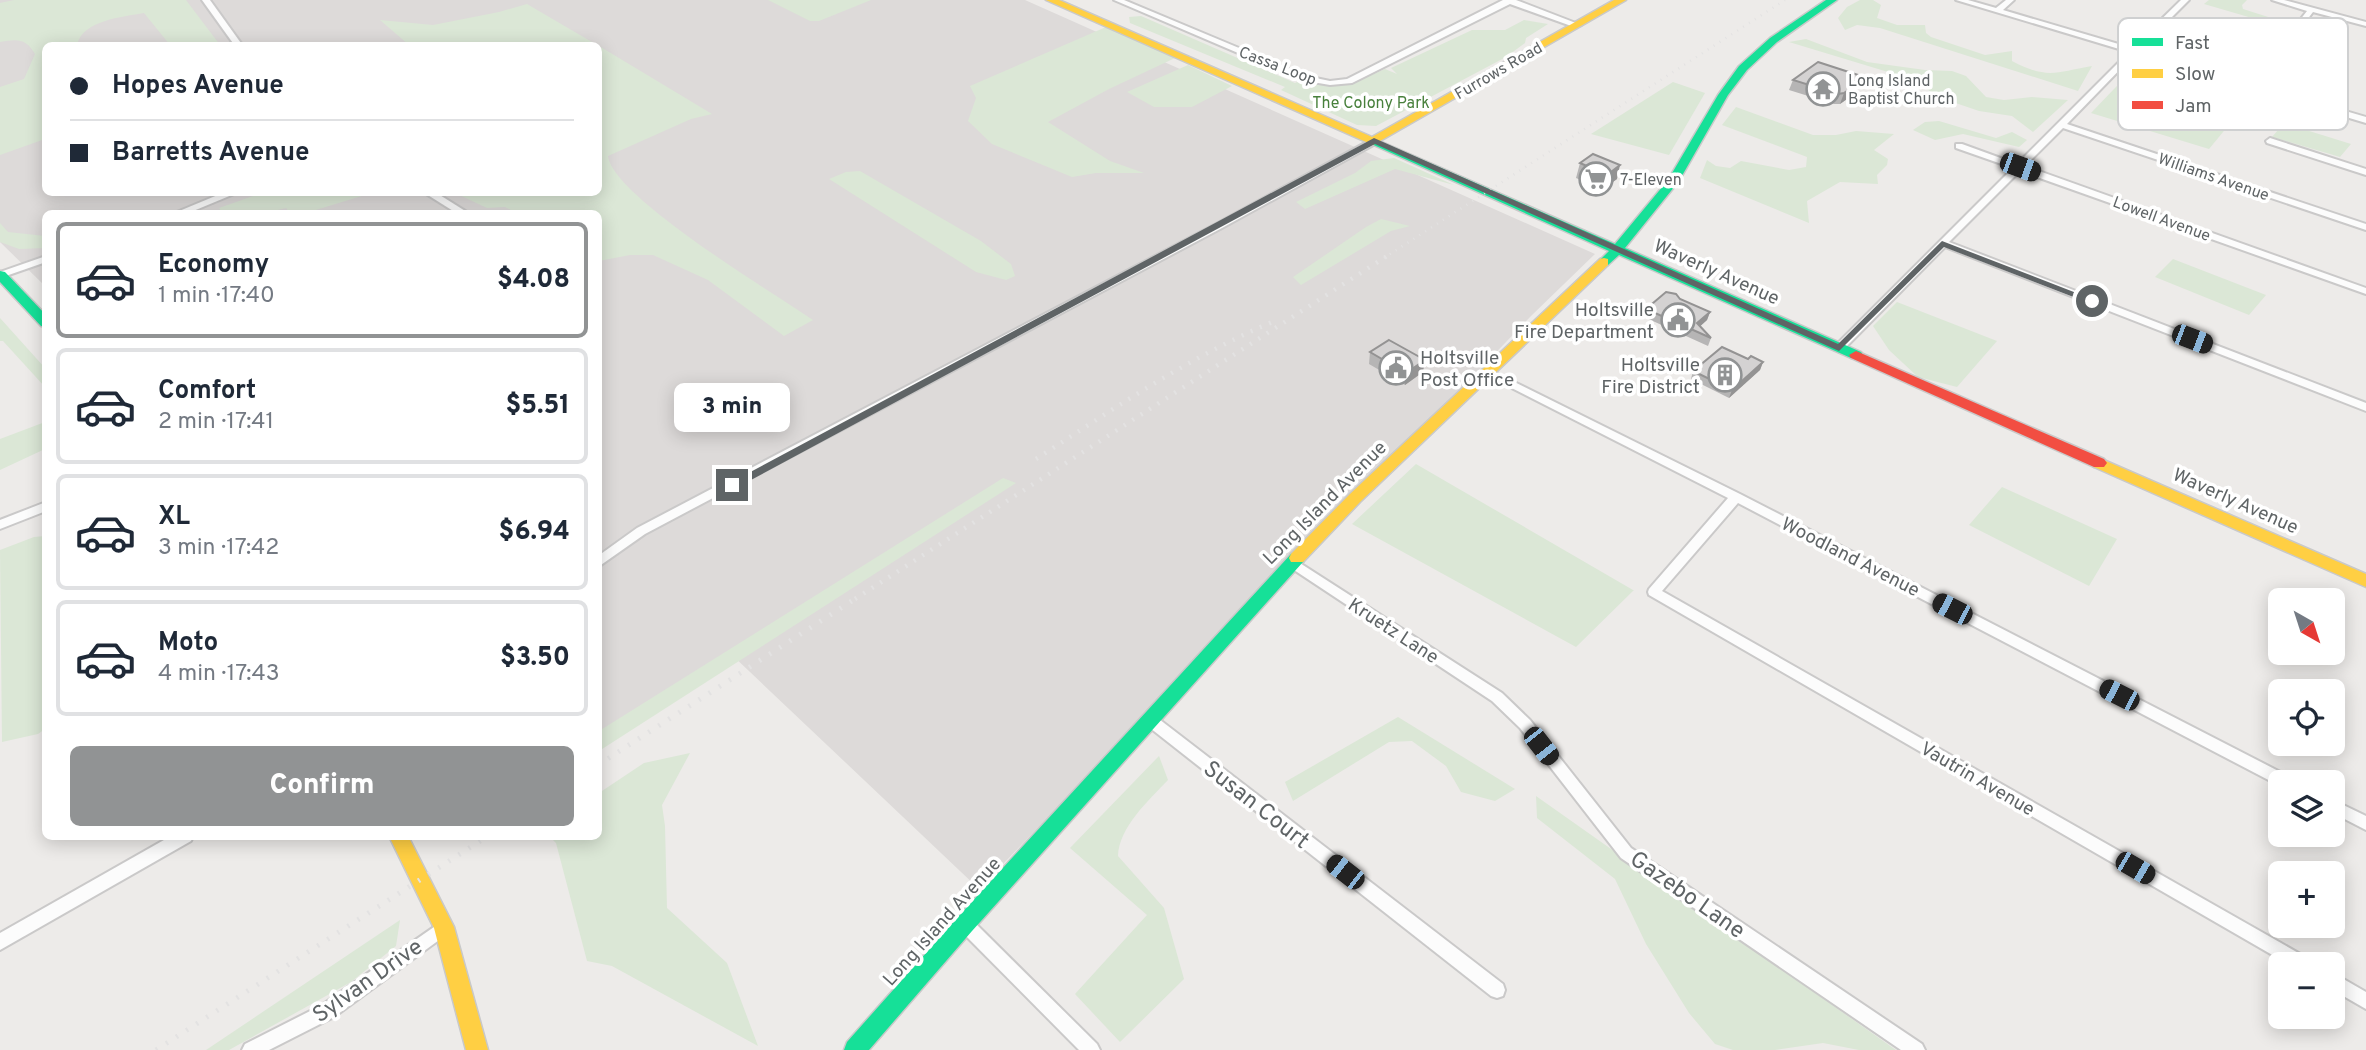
<!DOCTYPE html>
<meta charset="utf-8">
<style>
body{margin:0;font-family:Overpass,sans-serif;background:#f2f2f3;color:#1f2937;height:100vh;display:flex;flex-direction:column;font-size:26px;white-space:nowrap}
*{box-sizing:border-box;margin:0}
p{font-size:23px;color:#747a83}
.icon{flex:none;width:38px;height:38px;fill:none;stroke:currentColor;stroke-width:2;stroke-linecap:round;stroke-linejoin:round}
.map{position:relative;flex:1;overflow:hidden}
.drawer{position:absolute;left:42px;top:210px;width:560px;height:630px;display:flex;flex-direction:column;background:#fff;border-radius:10px;box-shadow:0 4px 18px #0003}
.drawer>*{flex:none}
.banner{position:absolute;left:42px;top:42px;width:560px;height:154px;border-radius:10px;box-shadow:0 4px 18px #0003;display:grid;align-content:center;height:154px;padding:0 28px;background:#fff}
.needle{width:46px;rotate:141deg}
.buttons{position:absolute;left:2268px;top:588px;display:grid;gap:14px}
.buttons a{display:grid;place-items:center;width:77px;height:77px;border-radius:10px;background:#fff;box-shadow:0 4px 18px #0003;font-size:35px}
.end{position:absolute;width:32px;height:32px;margin:-16px;border:9px solid #5f6466;background:#fff;box-shadow:0 0 0 4px #fff}
.from{border-radius:50%}
.bubble{position:absolute;height:49px;border-radius:10px;background:#fff;box-shadow:0 4px 18px #0003;font-size:23px;font-weight:800;line-height:49px;text-align:center}
.car{position:absolute;width:21px;height:42px;margin:-21px -10px;border-radius:9px;box-shadow:0 0 5px 2px #0007;background:linear-gradient(#222 24%,#8ab4d8 0 40%,#222 0 76%,#8ab4d8 0 86%,#222 0)}
.banner b{display:flex;align-items:center;gap:24px;height:66px;font-size:26px}
.banner b+b{border-top:2px solid #e0e1e3}
.banner i{width:18px;height:18px;background:#1f2937}
ul{padding:12px 0 0;list-style:none}
li{display:flex;align-items:center;gap:21px;height:116px;margin:0 14px 10px;padding:0 14px;border:4px solid #e0e1e3;border-radius:10px}
li div{flex:1}
li b{display:block;font-size:26px}
li em{font-style:normal;font-weight:800}
li.selected{border-color:#919394}
li>.icon{width:63px;height:63px;stroke-width:1.5}
.button{display:flex;gap:14px;margin-top:auto;padding:14px 28px}
.button a{flex:1;height:80px;border-radius:10px;background:#919394;color:#fff;font-size:28px;font-weight:800;line-height:80px;text-align:center}
.map>svg:first-child{display:block}
</style>
<div class="map">
<svg width="2366" height="1050" viewBox="0 0 2366 1050">
<rect width="100%" height="100%" fill="#edebe9"/>
<path fill="#dddad9" fill-rule="evenodd" d="M0 0H1025L1595 254 1532 315 979 889 731 654 599 738 598 214H46L45 286 0 242ZM46 46H598V192H46Z"/>
<g fill="#dbe7d6">
<path d="M14 0H186L220 45H170L144 13C122 17 83 20 77 45L46 46 45 139 0 155V87L24 79 35 54C26 38 17 39 0 42V3Z"/>
<path d="M768 0H871L819 21H810Z"/>
<path d="M1860 0H1873L1881 5 1877 18 1897 25H1925L1926 33 1931 37 1985 55 2012 51V61C2048 80 2056 72 2092 66L2078 91 1880 28 1857 25 1845 30 1838 18 1847 7Z"/>
<path d="M2209 0H2247L2242 5 2243 9 2284 22 2276 25 2204 4Z"/>
<path d="M527 4 597 45H409L380 20 433 25 499 12Z"/>
<path d="M1141 16 1295 83 1299 81C1334 88 1353 84 1385 69L1397 74 1391 68 1472 30H1505L1524 20 1548 24 1526 38 1525 43 1506 57 1376 126 1357 125 1281 90 1285 87 1130 23 1129 17Z"/>
<path d="M1106 27 1175 58 1109 89 1048 122 1110 161 1144 173H1096L1072 177 992 144 968 121 976 98 970 86Z"/>
<path d="M1806 39 1867 62 1925 70 1952 71 1966 76 1986 97 2004 100 2032 97 2068 100 2033 132 2012 116 1979 111 1938 97 1927 89 1888 72 1789 42Z"/>
<path d="M599 46 712 114 691 119 608 156C612 196 775 294 813 320L784 336 708 280 653 255H630L599 261 598 214 517 213 505 207 487 208 455 193 598 192Z"/>
<path d="M2139 63 2158 64 2256 92 2209 149 2091 113Z"/>
<path d="M1188 65 1232 86 1192 107H1154L1127 92Z"/>
<path d="M1673 82 1705 93 1669 155 1591 134Z"/>
<path d="M1736 107 1813 135H1836L1856 131 1894 134 1874 150 1888 159 1887 165 1877 175 1878 184 1840 182 1807 201 1809 223 1700 178 1707 160 1716 166 1730 168 1741 161 1789 170 1806 167 1807 157 1722 125Z"/>
<path d="M1939 121 1996 138 2012 132 2027 140 2019 147 1963 134 1935 140 1913 130 1925 122Z"/>
<path d="M2284 123 2351 144 2340 157 2272 137Z"/>
<path d="M1394 158 1454 185 1395 169 1305 209 1296 202 1355 173 1371 161Z"/>
<path d="M860 171 981 241 1011 264 1015 276 1006 280 976 272 829 179 846 172Z"/>
<path d="M362 193 365 195 306 213H290L286 208 265 213H222L219 208 262 193Z"/>
<path d="M1381 219 1410 226 1391 231 1301 285 1293 277 1366 227Z"/>
<path d="M0 223 8 232 45 236V248L19 249 0 242Z"/>
<path d="M2173 259 2266 295 2249 315 2155 277Z"/>
<path d="M1897 302 1997 341 1957 387 1918 377 1889 350 1873 326Z"/>
<path d="M0 318 45 368V387L3 341H0Z"/>
<path d="M45 422V449L0 470V439Z"/>
<path d="M1416 464 1633 590H1634L1576 647 1352 524Z"/>
<path d="M1003 478 1016 483 599 751V731Z"/>
<path d="M2002 487 2117 539 2089 586 1969 525Z"/>
<path d="M45 536V729L38 734 2 742 0 550 34 537Z"/>
<path d="M1398 717 1515 789 1495 801 1461 792 1446 766 1412 741 1389 742 1293 801 1285 782Z"/>
<path d="M690 753 662 805 665 826 667 908 727 963 758 1046 612 966 587 961 556 843 550 837 598 836 599 793 644 763Z"/>
<path d="M1159 756 1168 780C1149 800 1119 827 1118 856L1164 908 1184 979 1120 1042 1075 994 1147 915 1070 848Z"/>
<path d="M1536 796 1896 1050H1859L1823 1043 1775 1050H1733L1715 1044 1689 1013 1646 944 1615 879 1537 818Z"/>
<path d="M400 920 396 946 351 982 229 1050H206Z"/>
</g>
<g fill="none" stroke-linecap="round" stroke-linejoin="round">
<defs>
<g id="street">
<path d="M202 0H210L243 46H235Z"/>
<path d="M1114 0H1124L1306 76 1330 81 1347 79 1503 0H1516L1581 25 1574 27 1510 4 1352 83 1330 85 1301 80Z"/>
<path d="M1956 0H1968L1996 8 2006 0H2014L2003 10 2132 48 2181 0H2189L2139 50 2250 83 2307 11 2272 0H2284L2366 22V26L2313 12 2257 85 2366 117V123L2135 54 2067 124 2366 224V230L2063 128 2025 166 2366 288V294L2020 171 1949 242 2366 403V411L1945 247 1843 350H1835L1834 348 1835 346 2013 168 1956 148V144H1962L2017 164 2129 52Z"/>
<path d="M1374 138 1377 139V143L1222 228 645 534 598 567V556L637 528 1216 224Z"/>
<path d="M2270 138 2366 169V175L2267 143 2266 141Z"/>
<path d="M225 192H239L186 214H172Z"/>
<path d="M423 192H435L470 214H458Z"/>
<path d="M46 256V262L0 278V272Z"/>
<path d="M1488 369 1740 494 2292 778 2294 782H2280V786L1738 503 1662 591 2309 959 2311 964H2288L1649 595 1648 592 1649 589 1728 498 1484 374 1483 372Z"/>
<path d="M46 502V511L0 529V520Z"/>
<path d="M1292 558 1502 693 1530 720 1631 848 1922 1044 1925 1050H1901L1621 858 1520 728 1492 701 1288 566 1286 563 1288 560Z"/>
<path d="M1150 714 1155 716 1503 984 1505 990 1503 996 1497 998 1491 996 1145 724 1143 720 1145 716Z"/>
<path d="M2333 800 2366 816V830L2333 813Z"/>
<path d="M171 836H193L191 841 0 950V933Z"/>
<path d="M965 917 971 919 1097 1044 1100 1050H1079L959 929 957 924 959 919Z"/>
<path d="M444 920 450 922 452 927 450 932 334 1017 269 1050H242L245 1044 322 1005Z"/>
<path d="M2333 973 2366 992V1009L2333 990Z"/>
</g>
<g id="fast">
<path d="M1826 0H1837L1777 42 1747 70 1728 95 1679 181 1625 248 1861 352 1863 355 1861 358H1851L1619 255 1608 265H1600L1598 262 1609 251 1367 142 1377 140 1615 244 1668 180 1718 95 1739 66 1770 38Z"/>
<path d="M0 271 5 272 46 315V327L41 326 0 282Z"/>
<path d="M1297 552 1303 554 1305 558 1303 562 972 931 869 1050H844L847 1042 958 917 1291 554Z"/>
</g>
<g id="slow">
<path d="M1046 0H1059L1372 137 1614 0H1626L1373 145Z"/>
<path d="M1604 258 1608 259V265L1360 502 1303 562H1291L1289 558 1291 554 1350 494 1600 259Z"/>
<path d="M2099 458 2366 574V587L2094 467 2091 463 2094 459Z"/>
<path d="M389 836H408L454 927 488 1050H466L434 928Z"/>
</g>
<path id="jam" d="M1856 351 2104 459 2107 463 2104 467H2094L1851 358 1849 355Z"/>
</defs>
<use href="#street" stroke="#cac9c9" stroke-width="4"/>
<use href="#fast" stroke="#c9c9c9" stroke-width="3"/>
<use href="#slow" stroke="#c9c9c9" stroke-width="3"/>
<use href="#jam" stroke="#c9c9c9" stroke-width="3"/>
<use href="#street" fill="#fcfcfc" fill-rule="evenodd"/>
<use href="#fast" fill="#16e098" fill-rule="evenodd"/>
<use href="#slow" fill="#ffcf43" fill-rule="evenodd"/>
<use href="#jam" fill="#f24e42" fill-rule="evenodd"/>
<path stroke="#e3e2e2" stroke-width="2.5" stroke-dasharray="1 6" stroke-linecap="butt" d="M1384 258 1785 0"/>
<g stroke="#e3e2e2" stroke-width="4.5" stroke-dasharray="2 8" stroke-linecap="butt">
<path d="M1036 459C1115 408 1190 356 1277 320"/>
<path d="M855 599 1387 256"/>
</g>
<g stroke="#e3e2e2" stroke-width="5" stroke-dasharray="2 10" stroke-linecap="butt">
<path d="M598 765 858 597"/>
<path d="M156 1050 488 836"/>
</g>
</g>
<g fill="#b6b5b5">
<path d="M1861 76 1854 94 1840 104H1834L1789 90 1793 80Z"/>
<path d="M1593 154 1617 179 1603 189 1576 178 1580 163Z"/>
<path d="M1680 299 1710 312 1707 320 1700 326 1711 338 1708 346 1644 317 1646 309Z"/>
<path d="M1370 352 1423 372 1405 385 1369 364Z"/>
<path d="M1748 359 1763 362 1760 370 1729 398 1691 379 1693 371Z"/>
</g>
<g fill="#949393">
<path d="M1861 76 1854 94 1840 104 1844 93 1854 82Z"/>
<path d="M1620 165 1617 179 1603 189 1607 175Z"/>
<path d="M1710 312 1707 320 1695 331 1697 323Z"/>
<path d="M1425 360 1423 372 1405 385 1406 373Z"/>
<path d="M1763 362 1760 370 1729 398 1732 390Z"/>
</g>
<g fill="#d4d2d2" stroke="#949393" stroke-width="2">
<path d="M1818 62 1861 76 1854 82 1858 83 1844 93 1838 94 1793 80Z"/>
<path d="M1593 154 1620 165 1607 175 1580 163Z"/>
<path d="M1666 292 1676 294 1680 299 1710 312 1697 323 1711 338 1646 309Z"/>
<path d="M1389 340 1425 360 1406 373 1370 352Z"/>
<path d="M1722 347 1748 359 1751 356 1763 362 1732 390 1693 371Z"/>
</g>
<path fill="#5f6466" d="M1374 138 1838 344 1942 241 2097 301 2089 303 1944 247 1839 351 1375 144 736 488H728L726 485Z"/>
<defs>
<symbol id="temple-ring" viewBox="-11 -11 22 22"><circle r="9.5" fill="#fff" stroke="#919394" stroke-width="1.5"/><path d="M0-6L5-2H3V0L6.5 2.5H4V6H1.5V3h-3V6H-4V2.5H-6.5L-3 0V-2H-5Z" fill="#919394"/></symbol>
<symbol id="supermarket-ring" viewBox="-11 -11 22 22"><circle r="9.5" fill="#fff" stroke="#919394" stroke-width="1.5"/><path d="M-6-5.5h2.5l.6 2H6L4.5 2H-2.5L-4.4-4H-6ZM-1.5 3.2a1.3 1.3 0 1 0 .1 0ZM3 3.2a1.3 1.3 0 1 0 .1 0Z" fill="#919394"/></symbol>
<symbol id="civic-ring" viewBox="-11 -11 22 22"><circle r="9.5" fill="#fff" stroke="#919394" stroke-width="1.5"/><path d="M-.6-6.5H3V-4.5H.6V-3L4-1V1h2V6H-6V1h2V-1L-.6-3ZM-1.2 2.5V6h2.4V2.5Z" fill="#919394"/></symbol>
<symbol id="building-ring" viewBox="-11 -11 22 22"><circle r="9.5" fill="#fff" stroke="#919394" stroke-width="1.5"/><path d="M-4-6H4V6H1V3H-1V6H-4ZM-2.5-4.3h1.7v1.8h-1.7ZM.8-4.3h1.7v1.8H.8ZM-2.5-1h1.7V.8h-1.7ZM.8-1h1.7V.8H.8Z" fill="#919394"/></symbol>
</defs>
<g fill-rule="evenodd">
<use href="#temple-ring" x="1804" y="70" width="38" height="38"/>
<use href="#supermarket-ring" x="1577" y="160" width="38" height="38"/>
<use href="#civic-ring" x="1659" y="301" width="38" height="38"/>
<use href="#civic-ring" x="1377" y="349" width="38" height="38"/>
<use href="#building-ring" x="1706" y="356" width="38" height="38"/>
</g>
<g text-anchor="middle" stroke-width="7" stroke-linejoin="round" paint-order="stroke">
<g font-size="16" fill="#5f6466" stroke="#fff">
<text transform="translate(1278 65) rotate(21)" y="6">Cassa Loop</text>
<text transform="translate(1498 70) rotate(-30)" y="6">Furrows Road</text>
<text transform="translate(2214 176) rotate(19)" y="6">Williams Avenue</text>
<text transform="translate(2162 218) rotate(20)" y="6">Lowell Avenue</text>
</g>
<g font-size="16" fill="#5f6466" stroke="#fff" text-anchor="start">
<text x="1848" y="86">Long Island<tspan x="1848" dy="18">Baptist Church</tspan></text>
<text x="1620" y="185">7-Eleven</text>
</g>
<g font-size="16" fill="#48803c" stroke="#fff">
<text x="1371" y="108">The Colony Park</text>
</g>
<g font-size="19" fill="#5f6466" stroke="#fff">
<text transform="translate(1717 271) rotate(24)" y="7">Waverly Avenue</text>
<text transform="translate(2236 500) rotate(24)" y="7">Waverly Avenue</text>
<text transform="translate(1324 502) rotate(-45)" y="7">Long Island Avenue</text>
<text transform="translate(1851 556) rotate(27)" y="7">Woodland Avenue</text>
<text transform="translate(1394 630) rotate(33)" y="7">Kruetz Lane</text>
<text transform="translate(1978 778) rotate(30)" y="7">Vautrin Avenue</text>
<text transform="translate(941 921) rotate(-48)" y="7">Long Island Avenue</text>
</g>
<g font-size="19" fill="#5f6466" stroke="#fff" text-anchor="end">
<text x="1654" y="316">Holtsville<tspan x="1654" dy="22">Fire Department</tspan></text>
<text x="1420" y="364" text-anchor="start">Holtsville<tspan x="1420" dy="22">Post Office</tspan></text>
<text x="1700" y="371">Holtsville<tspan x="1700" dy="22">Fire District</tspan></text>
</g>
<g font-size="23" fill="#5f6466" stroke="#fff">
<text transform="translate(1257 804) rotate(38)" y="8">Susan Court</text>
<text transform="translate(1688 894) rotate(35)" y="8">Gazebo Lane</text>
<text transform="translate(367 980) rotate(-35)" y="8">Sylvan Drive</text>
</g>
</g>
<rect x="2118" y="18" width="230" height="112" rx="10" fill="#fff" stroke="#cfd0d1" stroke-width="2"/>
<rect x="2132" y="38" width="31" height="8" fill="#16e098"/>
<rect x="2132" y="69" width="31" height="9" fill="#ffcf43"/>
<rect x="2132" y="101" width="31" height="8" fill="#f24e42"/>
<g font-size="19" fill="#5f6466">
<text x="2175" y="49">Fast</text>
<text x="2175" y="80">Slow</text>
<text x="2175" y="112">Jam</text>
</g>
</svg>
<div class="buttons">
<a><svg class="needle" viewBox="-14 -14 28 28"><path d="M0-13l5 13h-10z" fill="#e53935"/><path d="M0 13l5-13h-10z" fill="#747a83"/></svg></a>
<a><svg class="icon" aria-label="locate" viewBox="0 0 24 24"><circle cx="12" cy="12" r="6"/><path d="M12 2v4M12 18v4M2 12h4M18 12h4"/></svg></a>
<a><svg class="icon" aria-label="layers" viewBox="0 0 24 24"><path d="M12 4l9 5-9 5-9-5zM3 14l9 5 9-5"/></svg></a>
<a>+</a>
<a>−</a>
</div>
<i class="end from" style="left:2092px;top:301px"></i>
<i class="end" style="left:732px;top:485px"></i>
<div class="bubble" style="left:674px;top:383px;width:116px">3 min</div>
<i class="car" style="left:2020px;top:167px;rotate:110deg"></i>
<i class="car" style="left:2192px;top:339px;rotate:111deg"></i>
<i class="car" style="left:1952px;top:609px;rotate:297deg"></i>
<i class="car" style="left:2119px;top:695px;rotate:297deg"></i>
<i class="car" style="left:1541px;top:746px;rotate:142deg"></i>
<i class="car" style="left:2135px;top:868px;rotate:120deg"></i>
<i class="car" style="left:1345px;top:872px;rotate:308deg"></i>
<div class="banner">
<b><i class="from"></i>Hopes Avenue</b>
<b><i></i>Barretts Avenue</b>
</div>
<section class="drawer">
<ul>
<li class="selected"><svg class="icon" aria-label="car" viewBox="0 0 24 24"><path d="M5 17H2v-5l4-1 3-4h7l3 4 3 1v5h-3M9 17h6M6 11h13"/><circle cx="7" cy="17" r="2"/><circle cx="17" cy="17" r="2"/></svg><div><b>Economy</b><p>1 min · 17:40</p></div><em>$4.08</em></li>
<li><svg class="icon" aria-label="car" viewBox="0 0 24 24"><path d="M5 17H2v-5l4-1 3-4h7l3 4 3 1v5h-3M9 17h6M6 11h13"/><circle cx="7" cy="17" r="2"/><circle cx="17" cy="17" r="2"/></svg><div><b>Comfort</b><p>2 min · 17:41</p></div><em>$5.51</em></li>
<li><svg class="icon" aria-label="car" viewBox="0 0 24 24"><path d="M5 17H2v-5l4-1 3-4h7l3 4 3 1v5h-3M9 17h6M6 11h13"/><circle cx="7" cy="17" r="2"/><circle cx="17" cy="17" r="2"/></svg><div><b>XL</b><p>3 min · 17:42</p></div><em>$6.94</em></li>
<li><svg class="icon" aria-label="car" viewBox="0 0 24 24"><path d="M5 17H2v-5l4-1 3-4h7l3 4 3 1v5h-3M9 17h6M6 11h13"/><circle cx="7" cy="17" r="2"/><circle cx="17" cy="17" r="2"/></svg><div><b>Moto</b><p>4 min · 17:43</p></div><em>$3.50</em></li>
</ul>
<div class="button"><a>Confirm</a></div>
</section>
</div>
